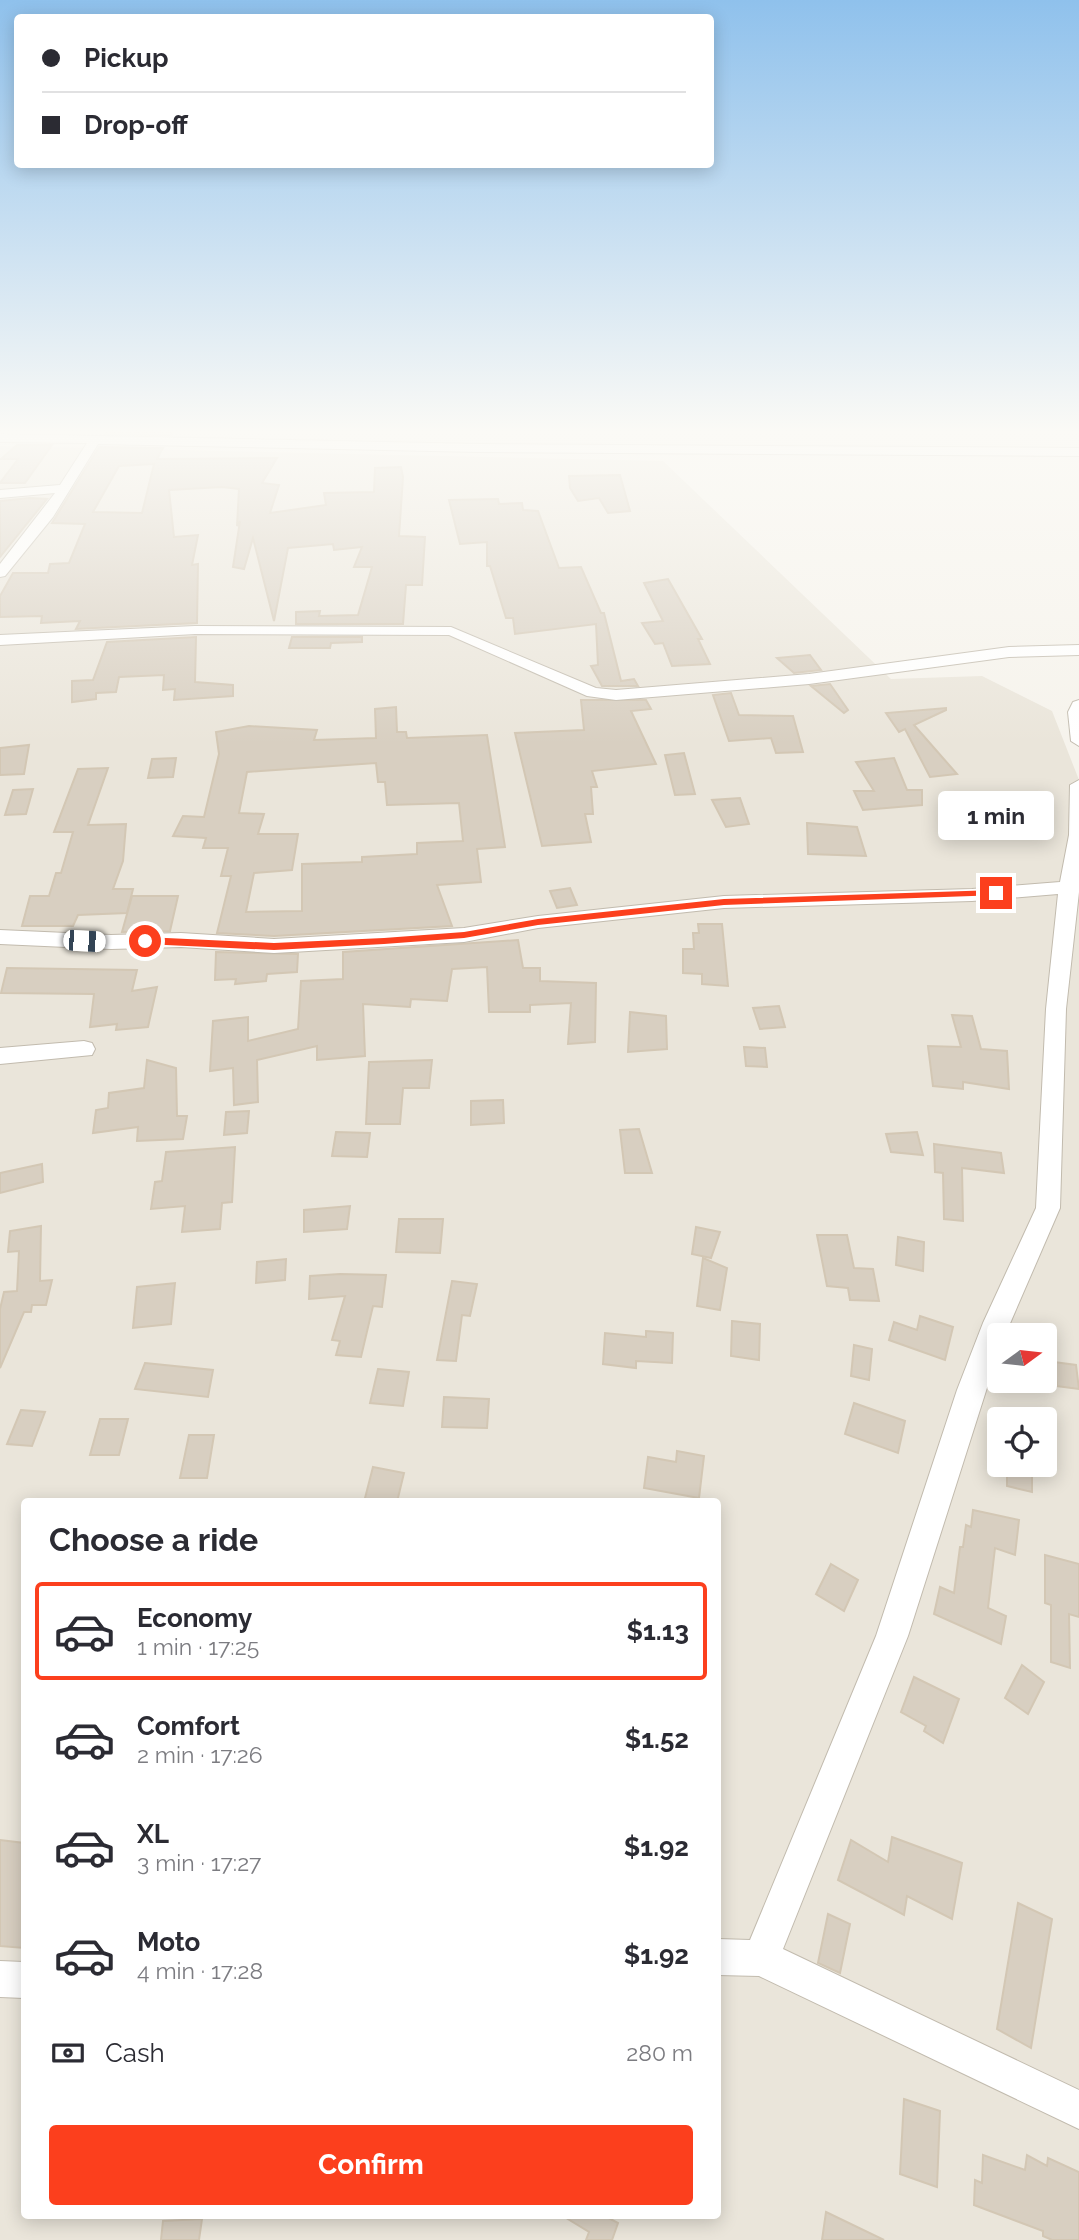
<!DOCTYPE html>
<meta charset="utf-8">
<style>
body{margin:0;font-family:Raleway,sans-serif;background:#f7f7f7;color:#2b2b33;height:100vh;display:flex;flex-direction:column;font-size:26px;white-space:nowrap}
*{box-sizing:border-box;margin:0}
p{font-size:23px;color:#7c7c81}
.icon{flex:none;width:38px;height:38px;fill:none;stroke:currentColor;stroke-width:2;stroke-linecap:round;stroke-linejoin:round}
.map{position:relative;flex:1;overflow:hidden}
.side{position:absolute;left:21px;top:1498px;width:700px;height:721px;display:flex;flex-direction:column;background:#fff;border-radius:7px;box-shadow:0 4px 18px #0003}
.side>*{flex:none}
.top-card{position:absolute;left:14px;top:14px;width:700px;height:154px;border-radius:7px;box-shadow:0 4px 18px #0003;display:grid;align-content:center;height:154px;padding:0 28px;background:#fff}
.needle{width:46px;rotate:75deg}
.controls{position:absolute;left:987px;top:1323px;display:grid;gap:14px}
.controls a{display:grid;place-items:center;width:70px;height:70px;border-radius:7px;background:#fff;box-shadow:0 4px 18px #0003;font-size:35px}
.end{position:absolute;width:32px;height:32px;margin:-16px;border:9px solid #fc3f1d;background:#fff;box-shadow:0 0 0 4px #fff}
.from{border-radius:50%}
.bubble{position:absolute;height:49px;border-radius:7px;background:#fff;box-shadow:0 4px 18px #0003;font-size:23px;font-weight:700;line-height:49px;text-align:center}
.car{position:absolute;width:21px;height:42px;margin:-21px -10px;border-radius:9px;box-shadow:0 0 5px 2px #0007;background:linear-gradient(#fff 24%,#345 0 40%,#fff 0 76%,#345 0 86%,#fff 0)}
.top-card b{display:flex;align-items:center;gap:24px;height:66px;font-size:26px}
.top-card b+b{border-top:2px solid #e1e1e2}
.top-card i{width:18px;height:18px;background:#2b2b33}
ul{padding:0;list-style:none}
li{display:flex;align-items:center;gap:21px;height:98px;margin:0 14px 10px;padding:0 14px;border:4px solid transparent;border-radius:7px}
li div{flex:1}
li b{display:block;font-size:26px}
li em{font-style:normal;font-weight:700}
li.active{border-color:#fc3f1d}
li>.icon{width:63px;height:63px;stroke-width:1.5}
h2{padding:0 28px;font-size:32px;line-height:84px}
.pay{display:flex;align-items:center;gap:18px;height:77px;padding:0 28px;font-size:26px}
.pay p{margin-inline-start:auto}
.button{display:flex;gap:14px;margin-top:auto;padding:14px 28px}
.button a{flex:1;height:80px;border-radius:7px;background:#fc3f1d;color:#fff;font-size:28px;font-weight:700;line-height:80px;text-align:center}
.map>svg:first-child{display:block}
</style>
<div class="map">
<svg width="1079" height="2240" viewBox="0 0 1079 2240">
<rect width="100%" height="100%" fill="#f6f3ec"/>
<path fill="#eae5da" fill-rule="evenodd" d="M0 446 663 461 891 679 982 676 1052 711 1079 780V2240H0ZM999 1335H1045V1381H999ZM999 1419H1045V1465H999ZM24 1502H718V2216H24Z"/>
<g fill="#d8cfc1" stroke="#d3c7b4" stroke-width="2" fill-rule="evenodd">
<path d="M107 430H174L171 435 105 434Z"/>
<path d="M17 445H52L25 483H0L18 459H1Z"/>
<path d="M99 447 163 448 157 459 277 458 262 483 279 485 270 513 326 505 324 493 374 492 375 468 401 467 403 477 399 536 425 537 422 585H406L403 624H296V612L320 611 319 616 358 615 372 567H354L362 547 334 550 333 544 288 548 274 621 253 538 244 569 233 567 240 521 237 526 239 489 222 487 169 490 174 537 198 535 192 565 198 564 197 623 76 629 80 621 41 623 42 616 0 617V596L13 573H48L50 564 69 563 85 524 52 523ZM154 464 142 513 93 512 119 466Z"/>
<path d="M620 475 630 511 608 513 599 498 578 501 570 488 569 476Z"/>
<path d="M30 498 47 499 0 557V501Z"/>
<path d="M498 499 499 504 522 503 523 510 538 511 559 568 581 567 601 613H604L621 681 634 679 638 686H602L591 666 598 665 596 624 515 634 513 618H506L490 566H487V542L460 544 449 500Z"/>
<path d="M668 579 702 639H698L710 664 672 666 663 643 655 644 642 623 663 621 644 583Z"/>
<path d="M196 637 195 682 233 685V696L174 700 175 689 163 690 164 675 119 677 116 692 96 693V699L72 702V681L93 680 107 642Z"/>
<path d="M292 637H362V642L331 643 330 648H289Z"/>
<path d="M810 655 821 670 794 673 777 658Z"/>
<path d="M830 684 848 710 844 713 811 686Z"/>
<path d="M731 693 739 715 793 716 803 752 776 753 771 738 729 741 713 695Z"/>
<path d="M581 700H646L651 709 631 711 656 764 592 771 597 787H591L593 814H585L591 842 542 846 515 733 584 730Z"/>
<path d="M396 707 397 732H406L407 738 487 735 505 847 477 849 481 882 437 885 452 926 274 936 217 933 231 876H221L228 848H203L206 838 173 836 183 816 204 817 219 754 216 732 249 726 317 730 314 740 376 738 375 709ZM376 763 378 782H385L387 805 459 803 463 841 417 843V854L362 857V862L302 864V911L246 912 254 873 292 870 298 834H258L264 814 239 813 247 772Z"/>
<path d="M946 708V710L914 725 957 774 930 777 905 729 899 732 886 713Z"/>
<path d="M29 745 24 774 0 775V748Z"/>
<path d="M684 753 695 794 675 795 665 755Z"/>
<path d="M176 758 173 777 148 778 152 759Z"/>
<path d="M894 758 907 790H922V805L863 810 854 791H874L856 762Z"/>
<path d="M108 768 88 825 126 824 123 861 113 889H133L127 913 78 915 73 926H22L30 896H49L56 873H61L73 832H54L78 769Z"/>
<path d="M33 789 26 814 5 815 13 790Z"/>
<path d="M740 798 749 824 726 827 712 800Z"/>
<path d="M807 823 857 827 866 856 808 854Z"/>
<path d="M570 888 577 905 557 908 550 891Z"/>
<path d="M132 896H178L170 931 122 932Z"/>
<path d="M698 924H722L728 986 702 984V974L683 973V949H694L693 933H699Z"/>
<path d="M518 940 523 968H540V981L596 983 595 1042 568 1044 571 1003 530 1005V1012H489L487 967 452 969 447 1001 411 999 410 1007 363 1004 365 1056 317 1060V1046L257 1060 258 1102 234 1105 233 1068 210 1071 213 1021 248 1017V1041L298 1029 301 981 343 979V952Z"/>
<path d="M216 952 298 954 297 972 267 974 266 981 235 984 236 979 215 980Z"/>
<path d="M7 968 137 970 132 991 157 987 148 1027 116 1030 117 1024 90 1027 94 994 1 993Z"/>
<path d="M779 1006 785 1027 760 1029 753 1008Z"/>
<path d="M630 1012 666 1016 667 1049 628 1052Z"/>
<path d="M952 1015 972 1016 981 1049 1007 1051 1009 1089 963 1082V1089L933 1086 928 1046 961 1047Z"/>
<path d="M744 1047 765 1048 767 1067 746 1066Z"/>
<path d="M147 1060 176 1068 177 1116H187L183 1139 137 1141 138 1127 93 1133 96 1110 108 1108 109 1093 144 1088Z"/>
<path d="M432 1060 429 1088H403L400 1124H366L369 1062Z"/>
<path d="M503 1100 504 1123 471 1125V1101Z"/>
<path d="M249 1111 247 1133 224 1135 226 1112Z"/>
<path d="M639 1129 652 1173H625L620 1130Z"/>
<path d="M336 1132 370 1133 367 1157 332 1156Z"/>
<path d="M917 1132 923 1155 891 1152 886 1134Z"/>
<path d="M934 1144 1001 1153 1004 1173 962 1168 963 1221 944 1219 943 1173 935 1172Z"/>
<path d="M235 1147 232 1202 222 1203 220 1229 182 1232 185 1206 151 1209 155 1182 162 1181 166 1152Z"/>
<path d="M42 1164 43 1182 0 1193V1173Z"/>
<path d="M350 1206 347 1229 304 1232V1210Z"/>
<path d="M399 1219H443L440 1253 396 1252Z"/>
<path d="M41 1226 40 1281 52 1280 46 1305H32L31 1312H24L0 1368V1309L4 1292 17 1291 19 1251 8 1252 10 1231Z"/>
<path d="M696 1227 720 1232 711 1258 692 1254Z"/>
<path d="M817 1235H847L854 1268 873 1269 879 1301 850 1300 848 1288 827 1286Z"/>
<path d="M898 1237 924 1242 923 1271 896 1265Z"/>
<path d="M703 1258 727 1268 720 1310 697 1306Z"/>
<path d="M286 1259 285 1280 256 1283 257 1262Z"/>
<path d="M340 1274 386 1275 382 1307 373 1306 361 1357 336 1355 340 1341 332 1340 345 1296 309 1299 310 1276Z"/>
<path d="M452 1281 477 1284 470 1316 462 1315 456 1361 437 1360Z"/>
<path d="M175 1283 171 1324 133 1328 137 1287Z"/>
<path d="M920 1316 953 1327 945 1360 889 1340 894 1322 917 1330Z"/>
<path d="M732 1321 760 1324 759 1360 731 1356Z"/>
<path d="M646 1331 673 1333 672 1363 636 1361V1368L603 1364 605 1333 646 1337Z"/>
<path d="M854 1345 872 1349 869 1380 851 1376Z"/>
<path d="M1054 1362 1076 1365 1079 1389 1057 1386Z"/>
<path d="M145 1363 213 1370 208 1397 135 1389Z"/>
<path d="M378 1369 409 1372 403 1406 370 1403Z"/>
<path d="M444 1397 489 1399 487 1428 442 1427Z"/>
<path d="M854 1403 905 1421 898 1453 845 1434Z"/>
<path d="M21 1410 45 1412 32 1446 7 1444Z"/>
<path d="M100 1419H128L119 1455H90Z"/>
<path d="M189 1435H214L207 1478H180Z"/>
<path d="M677 1451 704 1456 699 1498 644 1488 648 1457 676 1462Z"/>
<path d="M1007 1465H1032V1492L1007 1486Z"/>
<path d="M373 1467 404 1473 397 1502H364Z"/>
<path d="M973 1510 1019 1520 1015 1555 995 1548 988 1608 1006 1616 1001 1644 934 1614 940 1587 954 1593 960 1547H963L966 1525 971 1527Z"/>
<path d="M1045 1555 1079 1564V1617L1069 1614 1070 1668 1051 1662V1605L1045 1603Z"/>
<path d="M831 1564 858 1580 844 1611 816 1594Z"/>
<path d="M1022 1665 1044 1682 1028 1714 1005 1698Z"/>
<path d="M914 1677 959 1699 943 1743 924 1731 926 1726 901 1712Z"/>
<path d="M892 1837 962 1863 952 1919 907 1896 904 1915 838 1880 851 1840 888 1862Z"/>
<path d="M0 1840 24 1843V1948L0 1946Z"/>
<path d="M1018 1903 1052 1919 1031 2048 997 2029Z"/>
<path d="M828 1914 850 1924 840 1973 818 1963Z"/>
<path d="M904 2099 940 2111 937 2187 900 2174Z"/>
<path d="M983 2155 1025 2170 1027 2155 1047 2166 1048 2158 1079 2172V2240H1052L1043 2236V2231L974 2205 975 2180 982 2183Z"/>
<path d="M826 2212 884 2240H822Z"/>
<path d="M563 2216H605L618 2223 612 2240H586L589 2232Z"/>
<path d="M202 2219 199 2240H161L163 2221Z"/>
</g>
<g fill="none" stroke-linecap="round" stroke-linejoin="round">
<defs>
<g id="street">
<path d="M0 434 479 444 1079 448V456L479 452 98 444 53 517 5 576 0 577V564L55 493 0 498V490L60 485 87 443 0 442Z"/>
<path d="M195 626 451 627 596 688 616 690 809 674 1009 647 1079 645V655L1009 657 809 684 616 700 587 696 449 635 195 634 0 645V635Z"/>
<path d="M1079 700V746L1071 741 1068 712 1073 702Z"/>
<path d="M1079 780V892L1066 1009 1060 1208 1005 1335H999V1350L908 1636 783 1949 1079 2090V2129L759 1976 718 1975V1939L750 1940 876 1636 957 1390 983 1323 1036 1208 1046 1009 1058 894 972 901 724 908 538 928 464 942 274 953 181 947 111 949 0 944V930L111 935 181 933 274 939 464 928 538 916 724 896 972 889 1060 882 1069 835 1070 785Z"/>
<path d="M84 1041 92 1043 95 1049 92 1055 0 1064V1048Z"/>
<path d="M0 1961 24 1962V1998L0 1997Z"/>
</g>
</defs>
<use href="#street" stroke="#c2bbae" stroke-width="2"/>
<use href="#street" fill="#fff" fill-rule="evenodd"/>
</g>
<linearGradient id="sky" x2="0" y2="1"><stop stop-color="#8fc1ec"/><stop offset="0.58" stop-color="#fbfaf6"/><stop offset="1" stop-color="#fbfaf6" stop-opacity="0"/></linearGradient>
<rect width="1079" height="744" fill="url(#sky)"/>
<path fill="#fc3f1d" d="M996 890 1000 895 724 905 538 925 464 938 384 944 274 950 145 944 140 941 145 937 274 943 384 938 464 932 538 919 724 899Z"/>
</svg>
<div class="controls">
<a><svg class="needle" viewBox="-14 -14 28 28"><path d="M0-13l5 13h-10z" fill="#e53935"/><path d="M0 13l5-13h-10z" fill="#7c7c81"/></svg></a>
<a><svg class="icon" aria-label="locate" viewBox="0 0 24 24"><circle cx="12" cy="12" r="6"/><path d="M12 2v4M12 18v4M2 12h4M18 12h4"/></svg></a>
</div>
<i class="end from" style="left:145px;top:941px"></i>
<i class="end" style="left:996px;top:893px"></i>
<div class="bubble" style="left:938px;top:791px;width:116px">1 min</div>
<i class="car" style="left:84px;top:941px;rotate:93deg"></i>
<div class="top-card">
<b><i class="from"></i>Pickup</b>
<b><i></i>Drop-off</b>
</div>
<section class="side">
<h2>Choose a ride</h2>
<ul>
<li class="active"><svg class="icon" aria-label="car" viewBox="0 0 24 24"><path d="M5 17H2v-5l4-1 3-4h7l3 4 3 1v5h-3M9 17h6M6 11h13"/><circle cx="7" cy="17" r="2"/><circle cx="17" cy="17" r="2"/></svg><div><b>Economy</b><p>1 min · 17:25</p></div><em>$1.13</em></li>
<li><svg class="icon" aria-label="car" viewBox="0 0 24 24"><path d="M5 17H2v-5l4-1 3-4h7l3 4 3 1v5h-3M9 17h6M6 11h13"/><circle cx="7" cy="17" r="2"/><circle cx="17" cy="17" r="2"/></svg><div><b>Comfort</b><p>2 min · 17:26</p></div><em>$1.52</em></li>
<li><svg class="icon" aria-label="car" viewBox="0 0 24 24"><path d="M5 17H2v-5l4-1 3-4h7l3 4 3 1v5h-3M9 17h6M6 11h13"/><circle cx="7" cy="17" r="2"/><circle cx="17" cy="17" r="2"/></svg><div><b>XL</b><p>3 min · 17:27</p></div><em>$1.92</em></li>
<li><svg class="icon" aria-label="car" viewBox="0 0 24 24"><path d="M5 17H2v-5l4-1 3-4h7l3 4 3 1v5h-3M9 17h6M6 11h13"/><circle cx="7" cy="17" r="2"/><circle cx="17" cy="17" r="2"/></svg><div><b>Moto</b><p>4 min · 17:28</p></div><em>$1.92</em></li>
</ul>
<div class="pay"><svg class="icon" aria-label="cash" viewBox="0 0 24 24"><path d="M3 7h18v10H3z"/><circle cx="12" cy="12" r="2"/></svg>Cash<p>280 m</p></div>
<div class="button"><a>Confirm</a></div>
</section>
</div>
